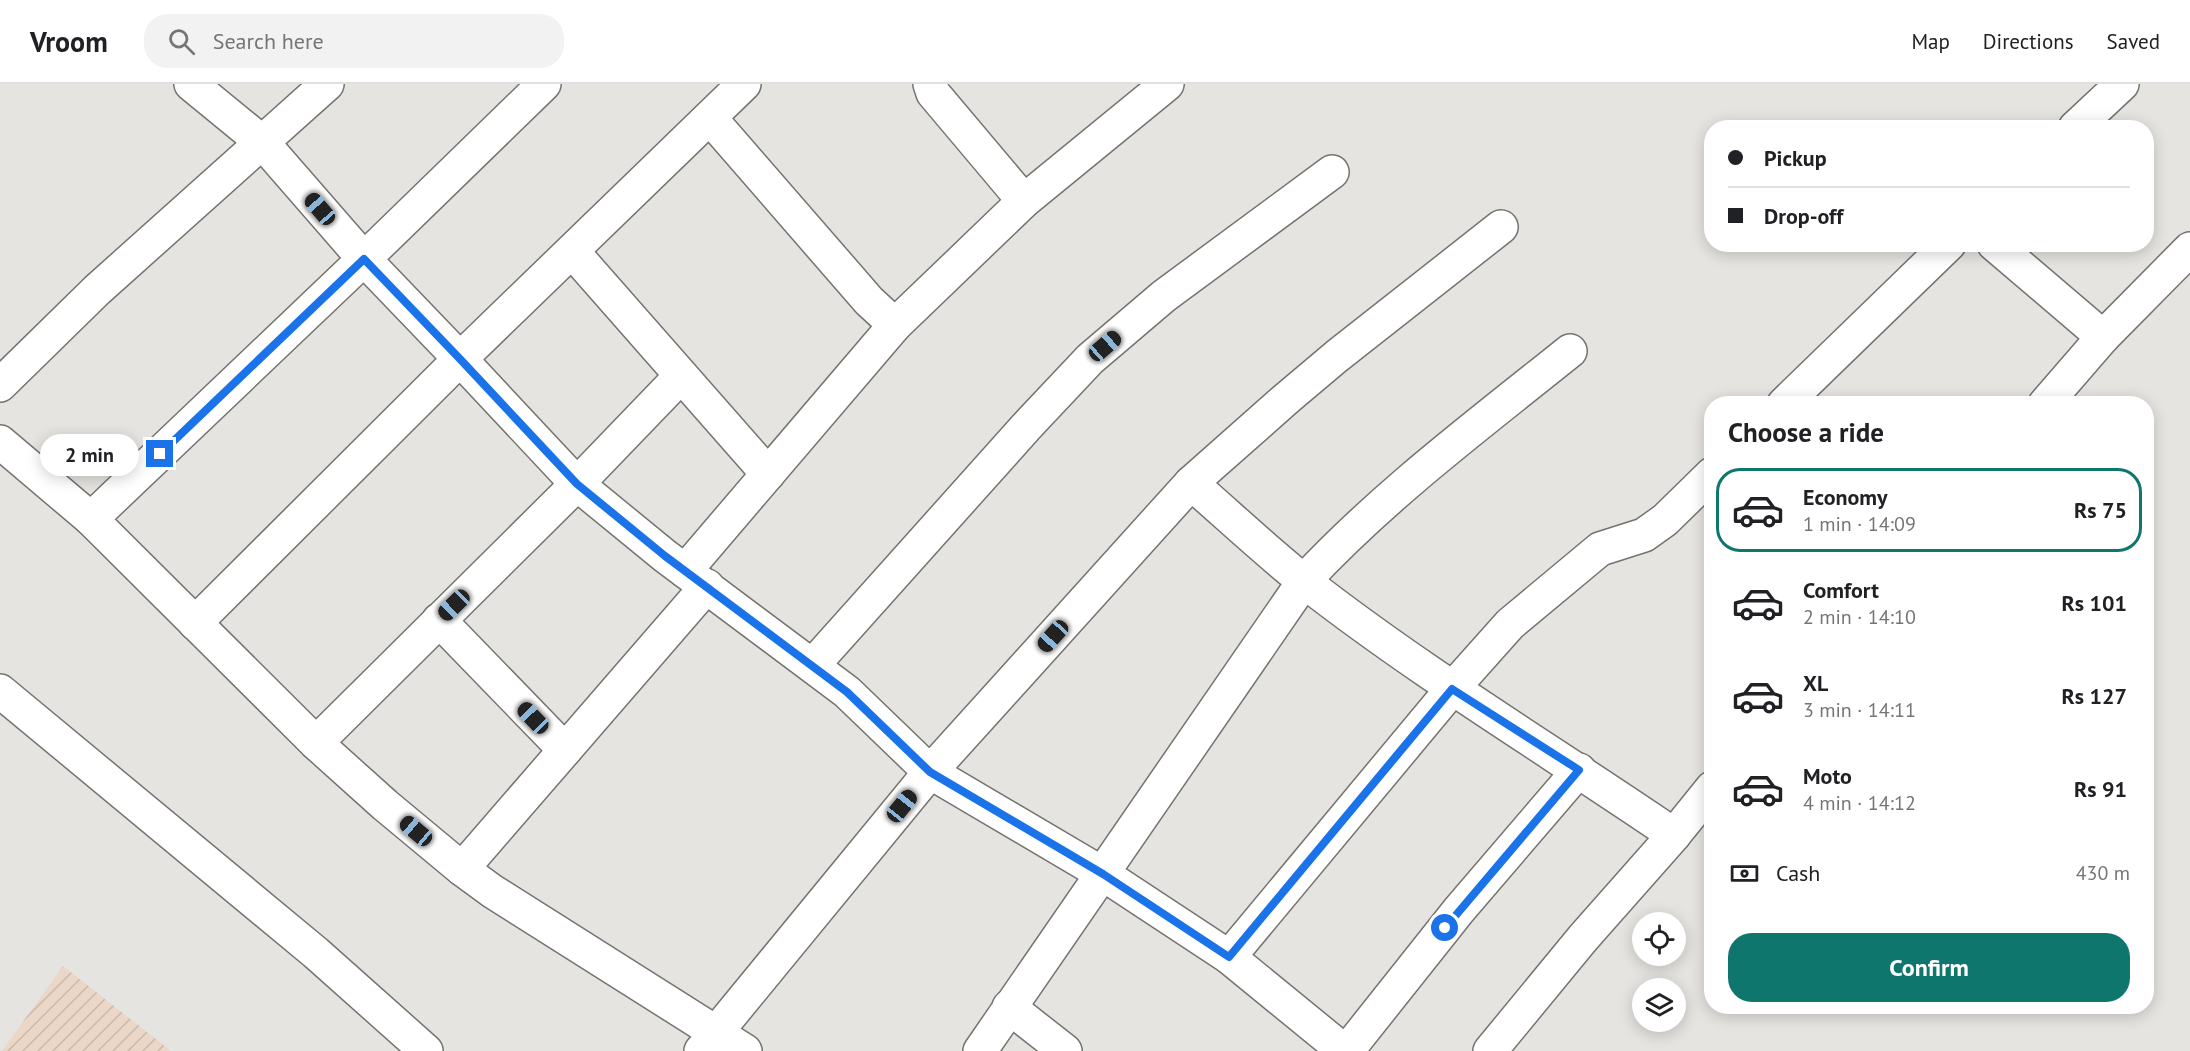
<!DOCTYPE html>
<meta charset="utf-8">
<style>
body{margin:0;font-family:"PT Sans",sans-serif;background:#f2f2f2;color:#202124;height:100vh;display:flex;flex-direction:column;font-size:22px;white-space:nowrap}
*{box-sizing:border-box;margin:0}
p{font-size:20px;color:#757577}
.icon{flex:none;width:33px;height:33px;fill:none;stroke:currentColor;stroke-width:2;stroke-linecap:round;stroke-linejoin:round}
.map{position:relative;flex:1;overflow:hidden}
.sheet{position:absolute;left:1704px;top:312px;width:450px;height:618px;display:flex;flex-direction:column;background:#fff;border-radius:24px;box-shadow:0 3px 15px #0003}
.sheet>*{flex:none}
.hud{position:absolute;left:1704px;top:36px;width:450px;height:132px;border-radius:24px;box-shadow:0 3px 15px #0003;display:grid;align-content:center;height:132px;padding:0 24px;background:#fff}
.fabs{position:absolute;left:1632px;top:828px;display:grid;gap:12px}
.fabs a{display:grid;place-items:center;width:54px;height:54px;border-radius:50%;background:#fff;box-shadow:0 3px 15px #0003;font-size:30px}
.end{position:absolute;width:27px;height:27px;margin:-14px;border:8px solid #1a73e8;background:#fff;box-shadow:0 0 0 3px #fff}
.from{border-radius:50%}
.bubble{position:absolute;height:42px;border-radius:21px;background:#fff;box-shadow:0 3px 15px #0003;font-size:20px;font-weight:700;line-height:42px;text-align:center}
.car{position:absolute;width:18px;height:36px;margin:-18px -9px;border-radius:8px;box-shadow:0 0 4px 2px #0007;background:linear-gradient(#222 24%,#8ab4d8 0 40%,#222 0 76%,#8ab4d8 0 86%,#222 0)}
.hud b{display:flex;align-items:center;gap:21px;height:57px;font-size:22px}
.hud b+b{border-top:2px solid #e0e0e0}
.hud i{width:15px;height:15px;background:#202124}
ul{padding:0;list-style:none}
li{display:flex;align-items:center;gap:18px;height:84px;margin:0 12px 9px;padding:0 12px;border:3px solid transparent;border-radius:24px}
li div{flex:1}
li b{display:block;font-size:22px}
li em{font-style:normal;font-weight:700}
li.selected{border-color:#0f766e}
li>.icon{width:54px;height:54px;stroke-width:1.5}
h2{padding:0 24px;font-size:27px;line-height:72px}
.pay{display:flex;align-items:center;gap:15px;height:66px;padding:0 24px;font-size:22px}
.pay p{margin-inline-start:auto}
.action{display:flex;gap:12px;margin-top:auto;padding:12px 24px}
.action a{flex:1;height:69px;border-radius:24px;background:#0f766e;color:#fff;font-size:24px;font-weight:700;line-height:69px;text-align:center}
header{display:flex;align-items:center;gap:36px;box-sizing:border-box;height:84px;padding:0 30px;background:#fff;border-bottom:2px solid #e0e0e0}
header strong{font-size:28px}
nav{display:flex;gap:33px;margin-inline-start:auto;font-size:21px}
.search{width:420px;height:54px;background:#f2f2f2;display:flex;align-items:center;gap:15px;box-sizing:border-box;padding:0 21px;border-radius:24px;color:#757577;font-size:22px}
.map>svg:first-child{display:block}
</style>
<header>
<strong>Vroom</strong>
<div class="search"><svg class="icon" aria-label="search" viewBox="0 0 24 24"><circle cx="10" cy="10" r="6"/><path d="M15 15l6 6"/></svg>Search here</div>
<nav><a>Map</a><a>Directions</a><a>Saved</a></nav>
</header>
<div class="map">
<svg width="2190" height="967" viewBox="0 0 2190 967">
<defs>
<pattern id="industrial-furrows" width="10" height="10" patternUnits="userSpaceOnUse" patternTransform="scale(1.5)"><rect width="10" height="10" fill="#ead7c7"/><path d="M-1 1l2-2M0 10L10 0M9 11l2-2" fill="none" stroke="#c9b9ab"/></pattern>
</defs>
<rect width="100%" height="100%" fill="#e6e4e0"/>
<path fill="url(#industrial-furrows)" d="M63 882 171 967H2Z"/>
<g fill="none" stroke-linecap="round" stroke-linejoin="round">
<defs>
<g id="street">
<path d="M191 0 263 59 364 175 460 275 577 400 665 472 847 608 930 688 1103 790 1229 873 1344 967"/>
<path d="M930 0 933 9 1024 117"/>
<path d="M710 34 869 217 895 241"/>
<path d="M2075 44 2122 0"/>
<path d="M1994 160 2103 253"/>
<path d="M572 167 768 390"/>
<path d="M0 301 97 206 327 0"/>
<path d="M1784 320 1949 160"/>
<path d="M2045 320 2103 253 2190 165"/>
<path d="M1191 399C1229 432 1266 467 1305 498 1423 590 1551 667 1674 751"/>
<path d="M91 435 364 175 544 0"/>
<path d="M685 487 895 241 1024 117 1167 0"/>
<path d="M439 536 565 666"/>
<path d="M195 539 460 275 744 0"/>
<path d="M813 581 1026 343 1090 275 1164 212 1332 88"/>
<path d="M0 607 316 869 426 967"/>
<path d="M316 659 577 400 681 292"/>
<path d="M462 785 707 502"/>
<path d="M1229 873 1452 605 1510 540 1600 465 1644 451 1665 436 1712 390"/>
<path d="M1009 923 1065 967"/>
<path d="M701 967 930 688 1191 399 1286 315 1337 272 1501 143"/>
<path d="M980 967 1304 497C1384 411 1478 341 1570 267"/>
<path d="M1347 967 1459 826 1579 686"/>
<path d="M1490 967 1583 854 1674 751 1712 704"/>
</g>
<path id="secondary" d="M0 358 91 435 316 659 385 721 462 785 492 807 745 967"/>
</defs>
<use href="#street" stroke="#757370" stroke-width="36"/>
<use href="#secondary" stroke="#757370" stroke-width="36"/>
<use href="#street" stroke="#fff" stroke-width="33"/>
<use href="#secondary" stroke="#fff" stroke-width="33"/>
</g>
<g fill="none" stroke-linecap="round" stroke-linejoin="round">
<path stroke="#1a73e8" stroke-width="8" d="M160 370 364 175 460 275 577 400 665 472 847 608 930 688 1103 790 1229 873 1452 605 1579 686 1445 844"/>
</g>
</svg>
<div class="fabs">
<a><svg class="icon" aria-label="locate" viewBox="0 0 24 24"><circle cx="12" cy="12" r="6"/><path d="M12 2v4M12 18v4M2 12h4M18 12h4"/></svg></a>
<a><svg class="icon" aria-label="layers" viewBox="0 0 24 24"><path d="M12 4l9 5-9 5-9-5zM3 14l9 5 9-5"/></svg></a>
</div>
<i class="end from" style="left:1445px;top:844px"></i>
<i class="end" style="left:160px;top:370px"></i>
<div class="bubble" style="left:40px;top:350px;width:99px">2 min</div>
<i class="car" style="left:320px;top:125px;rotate:319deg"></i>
<i class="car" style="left:1105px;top:262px;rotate:49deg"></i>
<i class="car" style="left:454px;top:521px;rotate:226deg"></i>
<i class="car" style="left:1053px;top:552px;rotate:222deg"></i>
<i class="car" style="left:533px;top:634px;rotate:316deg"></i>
<i class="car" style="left:902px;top:722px;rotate:39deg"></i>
<i class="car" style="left:416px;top:747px;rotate:310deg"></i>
<div class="hud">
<b><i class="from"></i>Pickup</b>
<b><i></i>Drop-off</b>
</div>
<section class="sheet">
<h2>Choose a ride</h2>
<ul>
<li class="selected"><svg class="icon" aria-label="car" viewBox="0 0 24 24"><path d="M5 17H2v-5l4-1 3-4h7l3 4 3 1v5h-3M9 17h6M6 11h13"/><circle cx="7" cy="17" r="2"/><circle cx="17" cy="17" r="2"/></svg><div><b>Economy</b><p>1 min · 14:09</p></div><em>Rs 75</em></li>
<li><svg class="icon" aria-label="car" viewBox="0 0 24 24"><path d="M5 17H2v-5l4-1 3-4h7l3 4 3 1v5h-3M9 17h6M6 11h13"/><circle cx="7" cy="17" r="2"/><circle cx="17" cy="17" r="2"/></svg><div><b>Comfort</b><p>2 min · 14:10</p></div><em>Rs 101</em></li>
<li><svg class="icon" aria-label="car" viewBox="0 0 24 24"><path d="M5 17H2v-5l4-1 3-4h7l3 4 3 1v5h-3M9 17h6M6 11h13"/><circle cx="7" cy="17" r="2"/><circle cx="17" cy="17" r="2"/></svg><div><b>XL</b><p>3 min · 14:11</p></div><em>Rs 127</em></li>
<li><svg class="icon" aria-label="car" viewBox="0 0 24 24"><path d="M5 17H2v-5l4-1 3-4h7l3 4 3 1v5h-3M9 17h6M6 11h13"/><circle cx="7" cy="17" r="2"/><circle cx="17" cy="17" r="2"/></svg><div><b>Moto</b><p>4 min · 14:12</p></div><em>Rs 91</em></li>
</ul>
<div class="pay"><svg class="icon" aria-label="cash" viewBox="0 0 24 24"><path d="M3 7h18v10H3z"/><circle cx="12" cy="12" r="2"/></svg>Cash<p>430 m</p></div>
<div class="action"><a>Confirm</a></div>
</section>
</div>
